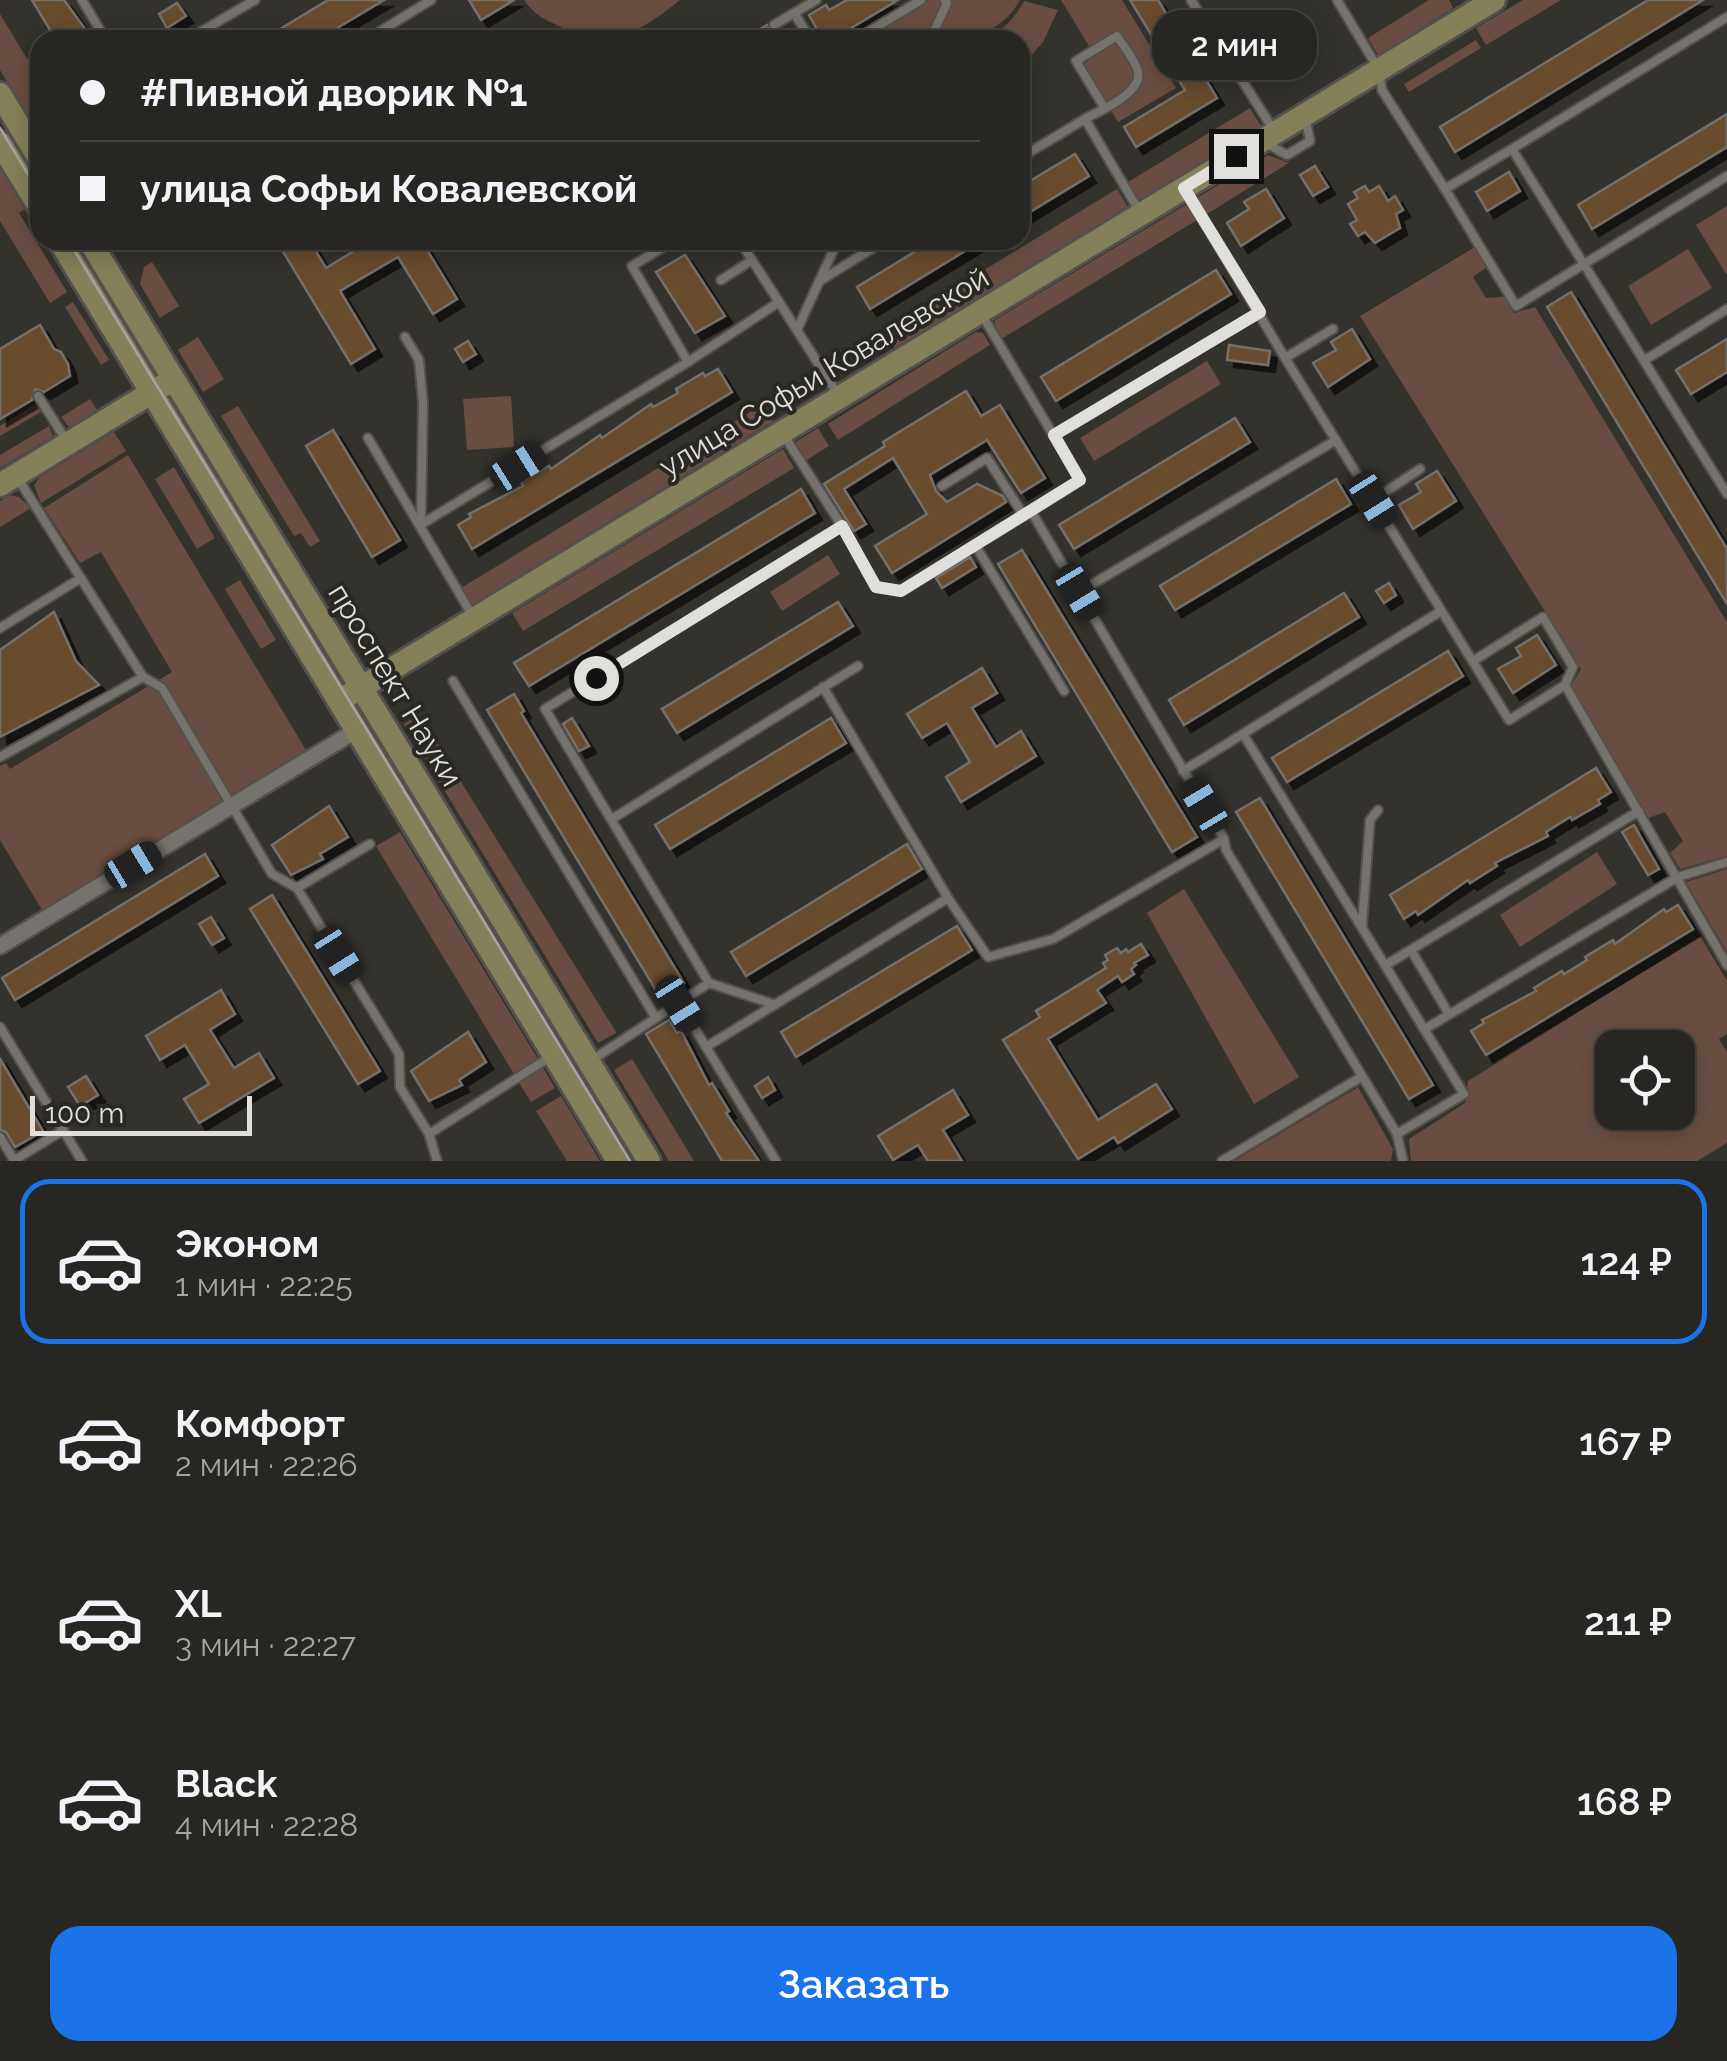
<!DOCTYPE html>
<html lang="ru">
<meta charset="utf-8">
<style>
body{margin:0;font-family:Raleway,sans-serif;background:#2f2e2a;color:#f1f3f6;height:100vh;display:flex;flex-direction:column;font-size:38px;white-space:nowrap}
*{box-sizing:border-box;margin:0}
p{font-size:32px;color:#a4a5a5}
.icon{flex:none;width:55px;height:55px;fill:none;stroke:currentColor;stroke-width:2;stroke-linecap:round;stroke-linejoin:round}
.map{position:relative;height:1161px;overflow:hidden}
.details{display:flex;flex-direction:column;background:#272622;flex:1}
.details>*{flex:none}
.hud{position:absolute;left:30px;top:30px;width:1000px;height:220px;border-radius:30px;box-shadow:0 5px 25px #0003,0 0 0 2px #434340;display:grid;align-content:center;height:220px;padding:0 50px;background:#272622}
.buttons{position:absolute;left:1595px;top:1030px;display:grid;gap:20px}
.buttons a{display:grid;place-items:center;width:100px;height:100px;border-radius:20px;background:#272622;box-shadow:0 5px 25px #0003,0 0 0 2px #434340;font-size:50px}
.scale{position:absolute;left:30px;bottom:25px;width:222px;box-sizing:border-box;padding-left:10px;border:5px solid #e1dfdc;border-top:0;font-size:28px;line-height:35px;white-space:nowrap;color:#e1dfdc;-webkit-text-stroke:8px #2a2823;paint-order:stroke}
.end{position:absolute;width:45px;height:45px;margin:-22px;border:12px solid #e1dfdc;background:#111;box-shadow:0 0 0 5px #111}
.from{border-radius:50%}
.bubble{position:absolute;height:70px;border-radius:30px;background:#272622;box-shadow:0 5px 25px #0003,0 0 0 2px #434340;font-size:32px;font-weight:600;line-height:70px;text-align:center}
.car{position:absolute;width:30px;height:60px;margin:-30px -15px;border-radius:12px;box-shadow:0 0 8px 2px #0007;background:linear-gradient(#222 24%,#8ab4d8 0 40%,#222 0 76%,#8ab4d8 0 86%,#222 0)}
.hud b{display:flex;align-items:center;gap:35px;height:95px;font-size:38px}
.hud b+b{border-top:2px solid #434340}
.hud i{width:25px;height:25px;background:#f1f3f6}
ul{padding:18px 0 0;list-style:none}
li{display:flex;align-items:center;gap:30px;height:165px;margin:0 20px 15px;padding:0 30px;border:5px solid transparent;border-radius:30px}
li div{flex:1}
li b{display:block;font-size:38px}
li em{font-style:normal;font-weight:600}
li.on{border-color:#1a73e8}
li>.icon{width:90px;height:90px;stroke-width:1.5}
.primary-button{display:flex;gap:20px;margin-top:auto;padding:20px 50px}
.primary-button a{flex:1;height:115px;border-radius:30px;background:#1a73e8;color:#fff;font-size:40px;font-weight:600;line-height:115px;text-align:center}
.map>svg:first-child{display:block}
</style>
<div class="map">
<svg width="1727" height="1161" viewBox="0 0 1727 1161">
<defs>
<filter id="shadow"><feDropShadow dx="7" dy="7" stdDeviation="0" flood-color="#0009"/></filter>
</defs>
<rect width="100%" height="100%" fill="#34322d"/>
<g fill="#694d42" fill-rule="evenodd">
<path d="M524 0H680C642 31 610 50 563 28 546 20 535 16 524 0Z"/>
<path d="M928 0H1020C992 54 917 40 865 40Z"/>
<path d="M1061 0H1122L1176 88 1118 122 1083 64 1095 56Z"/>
<path d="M1429 0H1449L1453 8 1378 55 1368 38Z"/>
<path d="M1523 0H1561L1486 45 1476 28Z"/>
<path d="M1024 1 1058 10 1043 42 1020 68V40H981C1003 31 1013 21 1024 1Z"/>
<path d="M0 14 40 80V136L0 70Z"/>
<path d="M1476 40 1481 48 1409 92 1404 84Z"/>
<path d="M1250 108 1261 126 1139 200 1128 182Z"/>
<path d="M1268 155 1289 163 1207 214 1197 198Z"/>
<path d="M0 164 27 208 19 213 67 292 50 303 0 221Z"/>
<path d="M1117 189 1128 207 895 349 884 331Z"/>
<path d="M1187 204 1197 220 1001 339 994 327 995 320Z"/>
<path d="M1727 206V274H1726L1696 225Z"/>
<path d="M1475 247 1487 267 1473 277 1486 298 1504 297 1514 313 1535 307 1727 622V856L1680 869 1670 853 1683 841 1665 812 1648 818 1571 685 1581 669 1360 316Z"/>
<path d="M1688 249 1712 288 1651 325 1628 286Z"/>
<path d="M152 262 179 306 160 318 140 284 144 267Z"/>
<path d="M73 302 109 360 101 365 65 307Z"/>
<path d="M976 332 983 333 990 345 838 440 828 424Z"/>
<path d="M198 337 224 379 203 392 178 350Z"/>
<path d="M1207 361 1221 384 1094 461 1080 438Z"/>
<path d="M511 396 514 447 467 450 463 399Z"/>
<path d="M90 399 97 410 69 427 61 417Z"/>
<path d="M36 404 41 412 0 436V426Z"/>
<path d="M763 404 773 421 471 605 461 588Z"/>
<path d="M238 406 320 541 310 547 301 533 294 536 221 416Z"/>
<path d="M49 426 53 436 0 468V455Z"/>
<path d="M818 428 829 446 805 461 794 443Z"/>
<path d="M114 432 126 451 41 503 34 485 40 477Z"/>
<path d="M783 449 794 468 523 631 512 613Z"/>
<path d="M128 455 306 750 42 910 0 840V766L6 763 10 769 172 672 101 552 80 563 44 508Z"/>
<path d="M174 467 215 538 197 549 155 479Z"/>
<path d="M9 495 19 497 31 508 0 527V501Z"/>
<path d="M828 555 840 574 782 611 770 592Z"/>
<path d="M240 580 276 640 261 649 225 589Z"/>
<path d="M419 714 616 1032V1033L598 1043 404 724Z"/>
<path d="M400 832 538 1059 514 1074 376 846Z"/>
<path d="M1597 852 1617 884 1520 947 1500 915Z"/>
<path d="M1727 869V952L1686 882Z"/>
<path d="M1184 889 1299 1077 1254 1104 1147 913Z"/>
<path d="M1700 936 1727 981V1034L1719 1039 1727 1052V1143L1697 1161H1411L1409 1139 1465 1103 1468 1081ZM1612 1048H1678V1112H1612Z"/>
<path d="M632 1059 694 1161H669L614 1070Z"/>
<path d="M543 1068 555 1088 531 1102 519 1083Z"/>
<path d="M1358 1087 1393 1149 1391 1161H1234Z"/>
<path d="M561 1096 600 1161H567L536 1111Z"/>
</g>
<g fill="#694b2f" stroke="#746f6b" stroke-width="2.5" filter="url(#shadow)">
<path d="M32 0H64L93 40H56Z"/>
<path d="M328 0H384L317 40H262Z"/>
<path d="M469 0H514L481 20Z"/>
<path d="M847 0H898L831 40H823L809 15 826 5 829 10Z"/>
<path d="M1130 0H1158L1217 98 1136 147 1124 127 1185 90Z"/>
<path d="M1648 0H1703L1455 152 1440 127Z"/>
<path d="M177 3 186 16 167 28 159 14Z"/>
<path d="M767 25 776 40H742Z"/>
<path d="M1727 114V147L1592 229 1578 205Z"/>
<path d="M1075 154 1089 176 1020 218V187Z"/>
<path d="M1315 166 1328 187 1313 196 1300 175Z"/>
<path d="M1509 172 1520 191 1487 211 1476 192Z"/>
<path d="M1365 186 1369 192 1379 186 1388 201 1395 196 1403 210 1396 214 1400 228 1375 243 1365 232 1358 236 1350 224 1357 220 1348 204 1358 198 1354 192Z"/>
<path d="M1266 189 1284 218 1241 246 1227 223 1249 209 1244 202Z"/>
<path d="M276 240H309L326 268 372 240H421L457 299 433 314 398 257 340 291 375 349 351 364Z"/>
<path d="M934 240H983L870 309 857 287Z"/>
<path d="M685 255 725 316 695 333 656 272Z"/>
<path d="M1216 270 1231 294 1056 401 1041 377Z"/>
<path d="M1571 292 1727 549V604L1547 307Z"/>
<path d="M40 325 54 349 61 352 68 364 70 376 44 392 35 389 32 400 0 419V349Z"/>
<path d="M1352 329 1370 359 1328 387 1313 363 1336 350 1331 342Z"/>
<path d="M1727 339V372L1691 394 1676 370Z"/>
<path d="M468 341 476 354 463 362 455 349Z"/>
<path d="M1229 345 1270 351 1268 365 1227 360Z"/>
<path d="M718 369 732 392 472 549 458 525 471 517 469 514 523 486 521 482 549 466 551 469 600 435 602 438 651 404 653 407 678 393 676 389 703 373 705 376Z"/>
<path d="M966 391 981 416 1000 405 1045 478 1021 493 987 440 930 475 936 491 947 502 977 484 1003 496 1006 502 892 573 875 546 927 514 893 458 844 489 866 524 854 531 824 484 885 446 883 442Z"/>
<path d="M1235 418 1250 442 1074 549 1059 525Z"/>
<path d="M333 430 400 540 372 557 306 446Z"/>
<path d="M1437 471 1456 501 1413 529 1399 505 1421 492 1416 484Z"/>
<path d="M1336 479 1351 504 1175 610 1160 586Z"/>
<path d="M801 489 815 513 529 686 514 663Z"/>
<path d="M1022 550 1197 837 1172 852 998 564Z"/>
<path d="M970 557 976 567 942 588 936 578Z"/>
<path d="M1389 583 1396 595 1384 603 1376 591Z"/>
<path d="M1344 593 1359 617 1184 725 1169 700Z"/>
<path d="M838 602 853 626 677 733 662 709Z"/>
<path d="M54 612 76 661 99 685 0 737V650Z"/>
<path d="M1537 635 1556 665 1513 693 1498 669 1521 656 1516 648Z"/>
<path d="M1448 651 1463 676 1287 782 1272 758Z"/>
<path d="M982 668 997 693 972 708 996 747 1021 731 1036 756 961 802 946 777 970 762 947 723 922 738 907 714Z"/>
<path d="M514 694 524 711 521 713 684 983 660 997 487 710Z"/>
<path d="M572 718 589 746 579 751 563 724Z"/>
<path d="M831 718 846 743 670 849 655 825Z"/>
<path d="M1596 768 1611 792 1598 800 1600 804 1572 820 1570 817 1546 832 1548 836 1495 863 1497 866 1470 883 1468 880 1418 915 1416 911 1404 919 1390 895Z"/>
<path d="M1260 798 1433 1085 1409 1099 1236 812Z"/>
<path d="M329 806 348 837 320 854 323 859 291 875 272 845Z"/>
<path d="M1634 825 1659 869 1648 875 1622 832Z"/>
<path d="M907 844 922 869 746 976 731 952Z"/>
<path d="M205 854 218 876 15 1000 2 978Z"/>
<path d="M272 895 380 1071 358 1084 250 909Z"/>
<path d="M1678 905 1693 929 1486 1055 1471 1031 1484 1023 1482 1020 1536 991 1534 988 1562 971 1564 974 1587 960 1585 957 1613 940 1615 944 1664 909 1666 912Z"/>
<path d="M211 917 224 938 212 945 199 924Z"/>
<path d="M957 926 972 950 796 1057 781 1032Z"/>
<path d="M1141 944 1148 955 1134 963 1136 965 1131 969 1134 974 1122 982 1118 976 1097 990 1106 1003 1048 1039 1098 1120 1156 1084 1172 1109 1118 1143 1114 1137 1078 1159 1003 1040 1040 1017 1036 1011 1106 968 1103 963 1108 960 1105 955 1117 948 1121 953 1126 949 1128 952Z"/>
<path d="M221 990 235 1014 210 1030 234 1068 259 1053 274 1078 199 1123 184 1099 209 1084 185 1045 160 1060 146 1036Z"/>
<path d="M669 1020 677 1033 681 1031 709 1085 712 1083 729 1111 726 1113 759 1161H722L646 1034Z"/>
<path d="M468 1032 486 1062 459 1080 462 1085 429 1101 411 1071Z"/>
<path d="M0 1059 43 1131 15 1147 6 1132 0 1130Z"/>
<path d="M86 1076 98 1095 80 1106 68 1087Z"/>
<path d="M768 1077 775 1090 762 1098 755 1086Z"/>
<path d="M953 1090 968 1115 943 1130 962 1161H928L918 1145 893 1160 878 1136Z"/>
</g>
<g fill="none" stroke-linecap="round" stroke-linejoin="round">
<defs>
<g id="lane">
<path d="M82 0 106 40"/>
<path d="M1191 0 1273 129"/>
<path d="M1337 0 1379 70 1382 90 1445 189 1512 149 1727 494"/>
<path d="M774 25 794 13"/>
<path d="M187 40 255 0"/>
<path d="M366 40 431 0"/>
<path d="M811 40 794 13 816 0"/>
<path d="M855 40 921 0"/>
<path d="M930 40 947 3 945 0"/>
<path d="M1085 119C1100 110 1142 94 1138 72 1136 61 1123 46 1117 36L1076 61 1104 107"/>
<path d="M1266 143 1287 155 1310 141 1306 121"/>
<path d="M1512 149 1727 17"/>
<path d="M1020 158 1085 119 1138 209"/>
<path d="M1445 189 1516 306 1727 176"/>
<path d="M1186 191 1285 358 1509 720 1565 685 1727 965"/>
<path d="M675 240 632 266 688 362"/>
<path d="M739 240 779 302"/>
<path d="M721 280 752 260"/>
<path d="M821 280 886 240"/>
<path d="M982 315 1080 480 1031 511 1224 839 1226 850 1397 1134 1403 1161"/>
<path d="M797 330 838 240"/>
<path d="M405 337 419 360 423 403 421 523"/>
<path d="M1285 358 1333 329"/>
<path d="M1645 360 1727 309"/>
<path d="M38 396 66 440"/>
<path d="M1054 435 1260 312"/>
<path d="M368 438 472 615"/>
<path d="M942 486 987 458 1024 516"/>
<path d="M1373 500 1420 469"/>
<path d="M420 525 688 362 779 302 837 393"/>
<path d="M842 526 876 587 901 591 1031 511"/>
<path d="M975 545 1064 691"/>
<path d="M1079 592 1336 440"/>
<path d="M0 628 81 578"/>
<path d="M1473 661 1543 617 1573 667 1565 685"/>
<path d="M143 677 162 688 272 874 297 888 399 1054 400 1087 429 1134 437 1161"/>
<path d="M453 681 656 1018"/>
<path d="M823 687 948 898"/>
<path d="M1243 734 1464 1094 1397 1134"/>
<path d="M0 757 143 677 17 477"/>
<path d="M1183 771 1441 611"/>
<path d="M612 819 858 666"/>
<path d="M297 888 370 844"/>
<path d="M1362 926 1370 820 1378 810"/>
<path d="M1411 950 1449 1014"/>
<path d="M1386 965 1639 811"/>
<path d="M679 1003 776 1161"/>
<path d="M773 1004 709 983 545 709 842 526 783 434"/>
<path d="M0 1027 82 1161"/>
<path d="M1425 1029 1678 877 1727 862"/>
<path d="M706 1047 948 898 988 957 1053 939 1224 839"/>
<path d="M592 1060 709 983"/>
<path d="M429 1134 550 1057"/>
<path d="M0 1137 14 1160"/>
<path d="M13 1161 62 1131"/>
<path d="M1222 1161 1361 1077"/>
</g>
<path id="street" d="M0 946 357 730"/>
<g id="secondary">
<path d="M0 94 40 160"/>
<path d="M0 143 40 208"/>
<path d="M59 240 618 1161"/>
<path d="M89 240 649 1161"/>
<path d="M0 485 164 385"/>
<path d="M339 701 1494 0"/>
</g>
</defs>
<use href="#lane" stroke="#53504d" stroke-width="12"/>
<use href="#street" stroke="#53504d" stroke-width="20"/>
<use href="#secondary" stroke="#53504d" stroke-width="28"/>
<use href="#lane" stroke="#76736e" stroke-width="8"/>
<use href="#street" stroke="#76736e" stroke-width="15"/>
<use href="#secondary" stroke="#84805a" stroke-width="22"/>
<g stroke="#a6a4a1" stroke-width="2.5">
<path d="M0 128 40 194"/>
<path d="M68 240 630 1161"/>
</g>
</g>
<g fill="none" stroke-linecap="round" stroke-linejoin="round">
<path stroke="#e1dfdc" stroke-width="12" d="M596 678 842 526 876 587 901 591 1080 480 1054 435 1260 312 1184 188 1236 156"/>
</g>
<g text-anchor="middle" stroke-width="8" stroke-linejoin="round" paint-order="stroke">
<g font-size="30" fill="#e1dfdc" stroke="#2a2823">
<text transform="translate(824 372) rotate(-31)" y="10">улица Софьи Ковалевской</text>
<text transform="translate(395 685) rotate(59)" y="10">проспект Науки</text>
</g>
</g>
</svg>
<div class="buttons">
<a><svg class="icon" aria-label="locate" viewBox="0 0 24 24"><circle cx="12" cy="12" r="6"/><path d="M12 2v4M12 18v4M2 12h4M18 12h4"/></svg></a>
</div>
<div class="scale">100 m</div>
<i class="end from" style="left:596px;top:678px"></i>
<i class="end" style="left:1236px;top:156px"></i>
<div class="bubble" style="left:1152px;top:10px;width:165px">2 мин</div>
<i class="car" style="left:518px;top:467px;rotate:58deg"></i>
<i class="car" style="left:1373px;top:500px;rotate:148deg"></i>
<i class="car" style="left:1079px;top:592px;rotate:149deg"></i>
<i class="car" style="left:1204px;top:805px;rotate:329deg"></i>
<i class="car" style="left:133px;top:865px;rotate:59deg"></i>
<i class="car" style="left:338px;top:955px;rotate:148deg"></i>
<i class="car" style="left:679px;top:1004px;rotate:148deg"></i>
<div class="hud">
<b><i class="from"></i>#Пивной дворик №1</b>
<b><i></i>улица Софьи Ковалевской</b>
</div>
</div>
<section class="details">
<ul>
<li class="on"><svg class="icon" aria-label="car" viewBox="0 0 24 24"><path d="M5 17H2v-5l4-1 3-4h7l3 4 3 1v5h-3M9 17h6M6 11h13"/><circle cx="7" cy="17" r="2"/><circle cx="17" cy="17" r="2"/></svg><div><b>Эконом</b><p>1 мин · 22:25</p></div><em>124 ₽</em></li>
<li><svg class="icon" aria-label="car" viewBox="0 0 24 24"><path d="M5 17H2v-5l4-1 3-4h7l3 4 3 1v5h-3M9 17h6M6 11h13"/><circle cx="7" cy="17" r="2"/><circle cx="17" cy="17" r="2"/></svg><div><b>Комфорт</b><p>2 мин · 22:26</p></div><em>167 ₽</em></li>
<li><svg class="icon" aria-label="car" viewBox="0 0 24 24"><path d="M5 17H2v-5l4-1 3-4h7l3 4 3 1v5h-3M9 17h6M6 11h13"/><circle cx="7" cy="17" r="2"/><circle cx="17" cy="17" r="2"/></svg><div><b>XL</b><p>3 мин · 22:27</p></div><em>211 ₽</em></li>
<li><svg class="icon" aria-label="car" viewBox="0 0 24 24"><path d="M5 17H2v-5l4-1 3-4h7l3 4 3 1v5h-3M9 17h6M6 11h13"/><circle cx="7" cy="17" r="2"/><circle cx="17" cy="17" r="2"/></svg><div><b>Black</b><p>4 мин · 22:28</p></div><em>168 ₽</em></li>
</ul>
<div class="primary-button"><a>Заказать</a></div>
</section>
